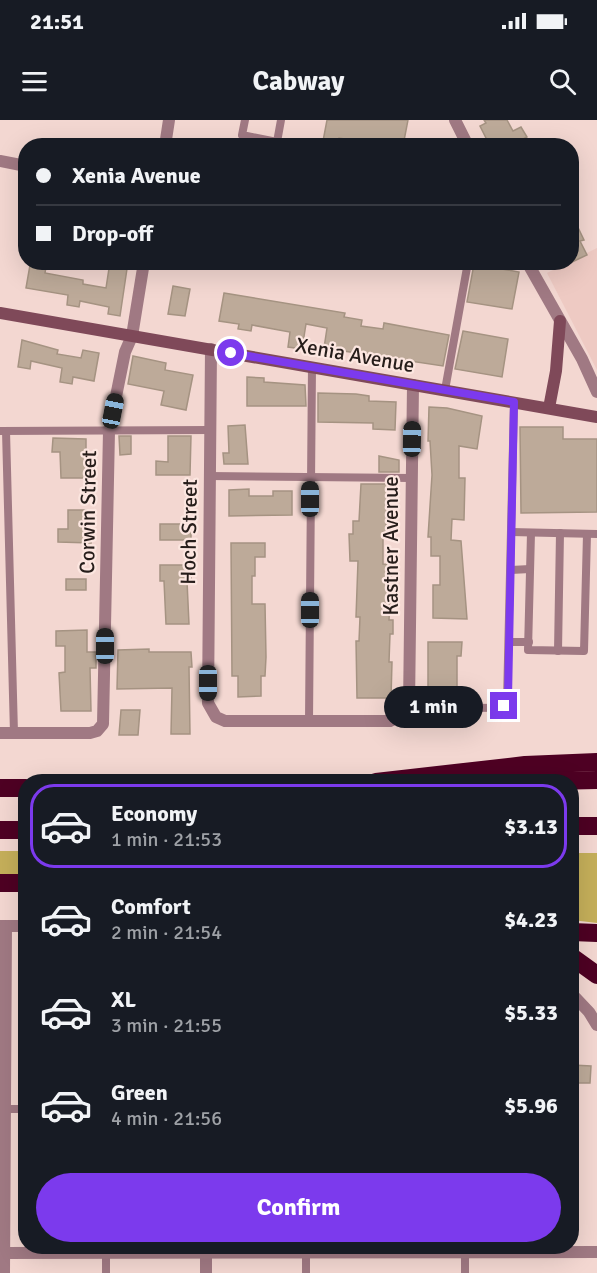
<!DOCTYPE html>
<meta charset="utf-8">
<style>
body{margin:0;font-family:Signika,sans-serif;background:#20242c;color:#f1f3f6;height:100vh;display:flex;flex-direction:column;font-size:22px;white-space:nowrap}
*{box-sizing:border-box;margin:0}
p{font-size:20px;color:#9ea1a6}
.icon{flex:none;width:33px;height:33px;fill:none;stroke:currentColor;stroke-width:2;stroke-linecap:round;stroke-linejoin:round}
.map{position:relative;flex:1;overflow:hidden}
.details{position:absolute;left:18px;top:654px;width:561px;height:480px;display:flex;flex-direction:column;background:#171b24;border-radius:24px;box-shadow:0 6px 24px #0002}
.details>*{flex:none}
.guide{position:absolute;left:18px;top:18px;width:561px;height:132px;border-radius:24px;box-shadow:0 6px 24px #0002;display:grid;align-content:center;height:132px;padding:0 18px;background:#171b24}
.end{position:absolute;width:27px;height:27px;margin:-14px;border:8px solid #7c3aed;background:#fff;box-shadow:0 0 0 3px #fff}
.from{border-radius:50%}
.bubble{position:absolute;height:42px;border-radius:21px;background:#171b24;box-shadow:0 6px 24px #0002;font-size:20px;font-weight:800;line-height:42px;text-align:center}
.car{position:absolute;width:18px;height:36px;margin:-18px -9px;border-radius:8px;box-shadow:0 0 4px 2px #0007;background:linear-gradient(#222 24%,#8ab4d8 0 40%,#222 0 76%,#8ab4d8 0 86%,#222 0)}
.guide b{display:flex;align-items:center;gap:21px;height:57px;font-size:22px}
.guide b+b{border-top:2px solid #363941}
.guide i{width:15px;height:15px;background:#f1f3f6}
ul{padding:10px 0 0;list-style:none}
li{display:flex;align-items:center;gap:18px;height:84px;margin:0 12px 9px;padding:0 6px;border:3px solid transparent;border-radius:24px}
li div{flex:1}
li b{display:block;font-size:22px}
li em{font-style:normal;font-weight:800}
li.selected{border-color:#7c3aed}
li>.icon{width:54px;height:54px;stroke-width:1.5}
.primary-button{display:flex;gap:12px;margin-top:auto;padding:12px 18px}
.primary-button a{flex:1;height:69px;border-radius:36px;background:#7c3aed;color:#fff;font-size:24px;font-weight:800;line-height:69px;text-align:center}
.status{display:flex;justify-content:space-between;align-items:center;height:42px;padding:0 30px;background:#171b24;direction:ltr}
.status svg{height:16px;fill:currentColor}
header{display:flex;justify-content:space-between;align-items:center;height:78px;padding:0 18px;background:#171b24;font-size:27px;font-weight:800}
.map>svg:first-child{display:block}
</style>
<div class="status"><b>21:51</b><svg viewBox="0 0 49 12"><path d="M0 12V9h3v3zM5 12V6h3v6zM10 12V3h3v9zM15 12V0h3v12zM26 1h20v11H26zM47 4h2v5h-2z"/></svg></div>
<header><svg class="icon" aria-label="menu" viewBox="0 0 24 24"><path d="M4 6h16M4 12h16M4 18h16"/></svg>Cabway<svg class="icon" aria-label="search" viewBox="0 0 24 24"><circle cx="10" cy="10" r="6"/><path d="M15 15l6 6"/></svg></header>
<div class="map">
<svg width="597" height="1153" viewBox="0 0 597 1153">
<rect width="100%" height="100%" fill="#f3d7d1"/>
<path fill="#eecac3" d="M597 128V250L547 153Z"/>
<g fill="#c5af5a">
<rect x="0" y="731" width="25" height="25"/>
<path d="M572 733H597V803L572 800Z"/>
</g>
<g fill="#bdaa99" stroke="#a59382" stroke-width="1.5">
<path d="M327 0H408L403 26 358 19V21L339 18 338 23 323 21Z"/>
<path d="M484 0H507L513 11 521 7 527 17 510 26H490L480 6 486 3Z"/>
<path d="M572 95 584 120 580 121 587 135 572 142Z"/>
<path d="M110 142H128L120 196 108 194 109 187 80 181 79 187 67 185 68 175 26 168 30 145 46 147 45 153 83 160V164L106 168Z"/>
<path d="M474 144 519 152 512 189 467 182Z"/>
<path d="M173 166 190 169 185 196 168 194Z"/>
<path d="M224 173 345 193 344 197 362 200 361 206 383 209 384 203 449 215 443 246 324 228 327 208 306 204 302 229 288 227 290 212 252 205 251 211 238 209 239 204 219 201Z"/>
<path d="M463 211 508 219 502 257 455 249Z"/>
<path d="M22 220 58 230 57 234 81 238 83 230 99 233 94 261 73 257 72 264 60 262 62 248 31 241 30 249 18 247Z"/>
<path d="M133 236 166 243 165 250 193 255 186 290 161 285 164 271 128 264Z"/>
<path d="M247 257 264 258V262L305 265 306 286H247Z"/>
<path d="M318 273 356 274 369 276V281L396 282 395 310 373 309V303L318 302Z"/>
<path d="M429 287 447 288 482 296 477 329 459 326V358H465L464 400 452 399 451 420 461 421 467 499 433 498V465H440V436H431V417H428L432 355 430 321H428Z"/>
<path d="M245 305 248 344H224L223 333H229L228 306Z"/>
<path d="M520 307H563V319H597V392L521 393Z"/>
<path d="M119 316H131V334L120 335Z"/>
<path d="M168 316H191L190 355H156V341L168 342Z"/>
<path d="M53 318 86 319V342H91L92 358H61L60 332H52Z"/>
<path d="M379 336 399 340V352H379Z"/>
<path d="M361 364H394L393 396H386V412H383V444L392 445 389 500H393V514H390L389 542H392L391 578H357L356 521H359L360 497H356L358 441H350L349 414H353V401H359Z"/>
<path d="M249 369V376H273V371H292V395L229 396V370Z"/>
<path d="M68 390H91V423L58 422V409H68Z"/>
<rect x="160" y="404" width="31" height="16"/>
<path d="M231 423H265V437H255V456H252V484H265L266 537 265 556H261V576L238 577V556H232Z"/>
<path d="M160 445H191V461H187L189 504H166L164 461H160Z"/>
<rect x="66" y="459" width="20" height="11"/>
<path d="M87 510V532H96V548H90L91 591H61L59 553 65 552V526H56V511Z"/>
<path d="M428 522H462L461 536H457V579H428Z"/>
<path d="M149 529V532H191L192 547H189L190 614H171L172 568 117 569 118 530Z"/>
<path d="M121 590H140L138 615H119Z"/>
<path d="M572 945 591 946 590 963H572Z"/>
</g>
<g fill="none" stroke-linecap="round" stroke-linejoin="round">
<g stroke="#a07983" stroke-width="8">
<path d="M245 0 242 15 277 22 281 0"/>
<path d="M445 270 468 142"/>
<path d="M0 311 210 310"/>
<path d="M6 311 14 613"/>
<path d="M209 356 411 358"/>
<path d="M511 412 597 414"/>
<path d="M531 413 528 530 584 531 587 414"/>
<path d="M511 450 530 449"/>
<path d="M509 522H529"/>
<path d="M558 531 560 413"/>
<path d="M409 587 499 588 507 581 514 282"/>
<path d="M309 602 312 246"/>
<path d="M3 989H26"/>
<path d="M465 1133V1153"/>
<path d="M106 1153V1126"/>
<path d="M306 1153V1128"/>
</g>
<g stroke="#a07983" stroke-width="12">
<path d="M455 0 468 26"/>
<path d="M165 26 169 0"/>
<path d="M0 41 26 46"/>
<path d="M527 142 582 239 597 272"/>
<path d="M211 229 208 583 216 597 225 601H390L405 594 409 587 413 265"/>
<path d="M0 613H90L97 611 103 604 109 311 125 232 132 216 144 142"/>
<path d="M0 806H26"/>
<path d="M572 874 589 892 597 905"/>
<path d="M0 1133 597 1132"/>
<path d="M4 1153 6 806"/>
<path d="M206 1153V1127"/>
</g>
<g stroke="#7f4959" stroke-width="12">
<path d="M0 193 597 297"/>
<path d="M549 288 556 251 560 201"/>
</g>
<g stroke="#4e0023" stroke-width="18">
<path d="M376 662 525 645 597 642"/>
<path d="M508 662 597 660"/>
<path d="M0 668H26"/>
<path d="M572 706H597"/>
<path d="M0 710H26"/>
<path d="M0 763H26"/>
<path d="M572 812 597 813"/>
<path d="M572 837 597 855"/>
</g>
</g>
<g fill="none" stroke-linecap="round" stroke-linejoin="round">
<path stroke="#7c3aed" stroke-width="8" d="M231 233 514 282 508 578 504 586"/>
</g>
<g text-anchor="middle" stroke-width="4.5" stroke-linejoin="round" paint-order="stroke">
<g font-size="21" fill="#261d1a" stroke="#fce6e0">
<text transform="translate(355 235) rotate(10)" y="7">Xenia Avenue</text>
<text transform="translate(88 392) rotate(-89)" y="7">Corwin Street</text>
<text transform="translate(189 412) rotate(-89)" y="7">Hoch Street</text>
<text transform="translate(391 426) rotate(-90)" y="7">Kastner Avenue</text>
</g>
</g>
</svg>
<i class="end from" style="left:231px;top:233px"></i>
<i class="end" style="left:504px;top:586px"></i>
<div class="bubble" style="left:384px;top:566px;width:99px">1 min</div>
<i class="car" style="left:113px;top:291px;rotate:11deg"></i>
<i class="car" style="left:412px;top:319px;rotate:1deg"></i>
<i class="car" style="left:310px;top:379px;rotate:0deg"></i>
<i class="car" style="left:310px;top:490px;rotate:0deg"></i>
<i class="car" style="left:105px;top:526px;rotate:0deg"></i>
<i class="car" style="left:208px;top:563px;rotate:180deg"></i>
<div class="guide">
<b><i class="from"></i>Xenia Avenue</b>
<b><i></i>Drop-off</b>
</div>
<section class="details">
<ul>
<li class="selected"><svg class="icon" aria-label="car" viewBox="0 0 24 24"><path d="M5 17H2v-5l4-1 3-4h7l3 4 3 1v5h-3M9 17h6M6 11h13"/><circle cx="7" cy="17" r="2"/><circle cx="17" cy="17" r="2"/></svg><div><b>Economy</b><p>1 min · 21:53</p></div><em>$3.13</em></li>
<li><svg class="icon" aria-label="car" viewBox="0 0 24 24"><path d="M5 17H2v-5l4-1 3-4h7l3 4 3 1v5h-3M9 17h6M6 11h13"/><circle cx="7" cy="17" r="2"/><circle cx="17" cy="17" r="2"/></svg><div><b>Comfort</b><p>2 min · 21:54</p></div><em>$4.23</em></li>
<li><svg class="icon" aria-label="car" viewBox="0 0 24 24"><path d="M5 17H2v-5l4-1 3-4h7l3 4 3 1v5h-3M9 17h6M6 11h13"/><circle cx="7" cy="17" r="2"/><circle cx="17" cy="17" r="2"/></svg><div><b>XL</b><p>3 min · 21:55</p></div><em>$5.33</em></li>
<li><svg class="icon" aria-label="car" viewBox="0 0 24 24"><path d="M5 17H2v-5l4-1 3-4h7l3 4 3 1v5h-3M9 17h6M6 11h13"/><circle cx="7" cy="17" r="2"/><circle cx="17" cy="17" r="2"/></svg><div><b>Green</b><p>4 min · 21:56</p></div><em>$5.96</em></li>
</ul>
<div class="primary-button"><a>Confirm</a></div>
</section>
</div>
